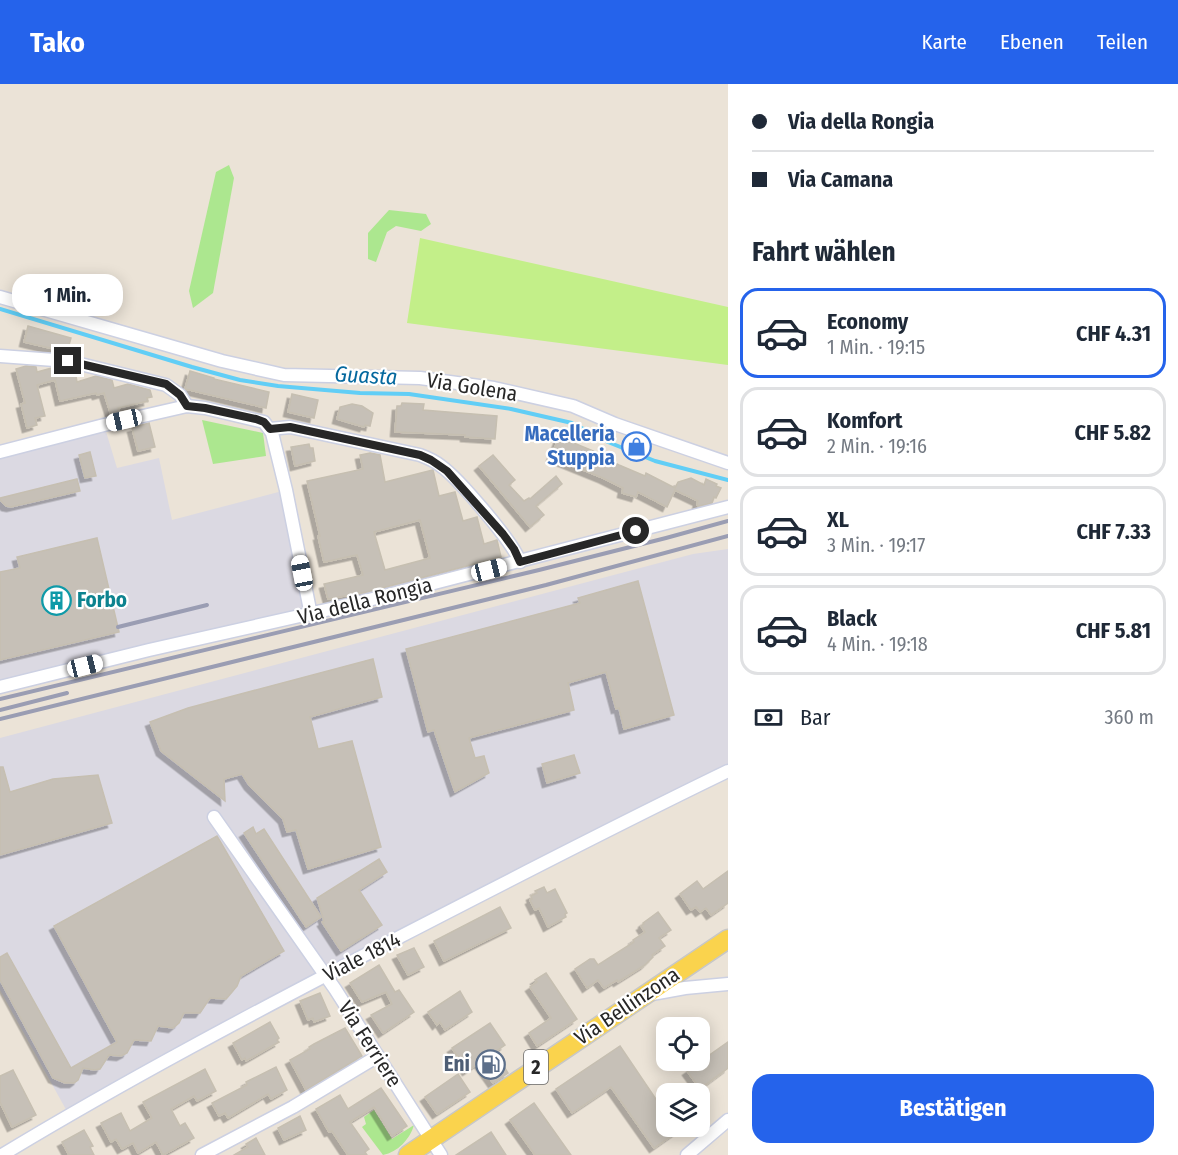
<!DOCTYPE html>
<html lang="de">
<meta charset="utf-8">
<style>
body{margin:0;font-family:"Fira Sans Condensed",sans-serif;background:#f2f2f3;color:#1f2937;height:100vh;display:flex;flex-direction:column;font-size:22px;white-space:nowrap}
*{box-sizing:border-box;margin:0}
p{font-size:20px;color:#747a83}
.icon{flex:none;width:33px;height:33px;fill:none;stroke:currentColor;stroke-width:2;stroke-linecap:round;stroke-linejoin:round}
.map{position:relative;flex:1;overflow:hidden}
.side{display:flex;flex-direction:column;background:#fff;width:450px}
.side>*{flex:none}
.banner{display:grid;align-content:center;height:132px;padding:0 24px;background:#fff}
.fabs{position:absolute;left:656px;top:933px;display:grid;gap:12px}
.fabs a{display:grid;place-items:center;width:54px;height:54px;border-radius:12px;background:#fff;box-shadow:0 3px 15px #0003;font-size:30px}
.end{position:absolute;width:27px;height:27px;margin:-14px;border:8px solid #272727;background:#fff;box-shadow:0 0 0 3px #fff}
.from{border-radius:50%}
.bubble{position:absolute;height:42px;border-radius:18px;background:#fff;box-shadow:0 3px 15px #0003;font-size:20px;font-weight:700;line-height:42px;text-align:center}
.car{position:absolute;width:18px;height:36px;margin:-18px -9px;border-radius:8px;box-shadow:0 0 4px 2px #0007;background:linear-gradient(#fff 24%,#345 0 40%,#fff 0 76%,#345 0 86%,#fff 0)}
.banner b{display:flex;align-items:center;gap:21px;height:57px;font-size:22px}
.banner b+b{border-top:2px solid #e0e1e3}
.banner i{width:15px;height:15px;background:#1f2937}
ul{padding:0;list-style:none}
li{display:flex;align-items:center;gap:18px;height:90px;margin:0 12px 9px;padding:0 12px;border:3px solid #e0e1e3;border-radius:18px}
li div{flex:1}
li b{display:block;font-size:22px}
li em{font-style:normal;font-weight:700}
li.on{border-color:#2563eb}
li>.icon{width:54px;height:54px;stroke-width:1.5}
h2{padding:0 24px;font-size:27px;line-height:72px}
.pay{display:flex;align-items:center;gap:15px;height:66px;padding:0 24px;font-size:22px}
.pay p{margin-inline-start:auto}
.button{display:flex;gap:12px;margin-top:auto;padding:12px 24px}
.button a{flex:1;height:69px;border-radius:18px;background:#2563eb;color:#fff;font-size:24px;font-weight:700;line-height:69px;text-align:center}
header{display:flex;align-items:center;gap:36px;box-sizing:border-box;height:84px;padding:0 30px;background:#2563eb;color:#fff}
header strong{font-size:28px}
nav{display:flex;gap:33px;margin-inline-start:auto;font-size:21px}
main{display:flex;flex:1;min-height:0}
.map>svg:first-child{display:block}
</style>
<header>
<strong>Tako</strong>
<nav><a>Karte</a><a>Ebenen</a><a>Teilen</a></nav>
</header>
<main>
<div class="map">
<svg width="728" height="1071" viewBox="0 0 728 1071">
<defs>
<filter id="shadow"><feDropShadow dx="-4.5" dy="4.5" stdDeviation="0" flood-color="#0004"/></filter>
</defs>
<rect width="100%" height="100%" fill="#ebe3d7"/>
<g fill="#dbd9e2">
<path d="M104 341 117 384 159 374 172 436 286 406 311 531 0 603V368Z"/>
<path d="M728 465V687L69 1031 0 906V654L693 470Z"/>
</g>
<g fill="#ace78f">
<path d="M229 81 234 94 213 209 193 224 189 207 216 88Z"/>
<path d="M389 126 426 130 431 140 421 147 396 142 387 148 376 178 368 175V149Z"/>
<path d="M202 336 263 349 266 372 213 380Z"/>
<path d="M374 1026 392 1055 414 1041C410 1055 398 1068 383 1071L362 1043 366 1040 364 1033Z"/>
</g>
<path fill="#c3ef89" d="M420 154 728 223V281L407 239Z"/>
<g fill="none" stroke-linecap="round" stroke-linejoin="round">
<path stroke="#61cef6" stroke-width="4" d="M0 225 192 283 240 296 278 302 360 309 409 310 511 325 572 339 608 358 655 377 728 396"/>
</g>
<g fill="#c6c0b7" stroke="#c6bfb1" stroke-width="1.5" fill-rule="evenodd" filter="url(#shadow)">
<path d="M28 242 71 254 67 268 24 258Z"/>
<path d="M26 282 36 283 37 288 52 284 54 291 72 287H75L77 298 96 292 112 296 114 304 128 300 150 306 152 313 147 314 148 317 118 324 120 329 111 331 104 309 97 311 96 309 60 317 55 296 37 301 45 332 35 334 37 341 27 344 21 320 25 319 16 285Z"/>
<path d="M190 287 214 294V295L269 308 266 324 185 305Z"/>
<path d="M292 310 318 316 314 334 288 328Z"/>
<path d="M402 319 424 320 423 326 497 332 495 355 465 353V351L395 348 397 322H401Z"/>
<path d="M352 320 362 322 373 329 370 342 365 341 364 343 337 335 340 323Z"/>
<path d="M149 339 155 363 138 367 132 344Z"/>
<path d="M559 353 603 371V373L619 381 645 392 646 389 675 404 678 398 691 394 704 401 706 395 717 400 716 402 721 404 716 414 714 413 712 419 699 422 697 421 698 417 675 406 667 423 638 408 636 413 622 409 623 404 603 394 551 373Z"/>
<path d="M309 360 310 364H313L315 377 295 382 291 363Z"/>
<path d="M90 368 96 392 85 394 79 371Z"/>
<path d="M370 369 380 371 385 398 433 386 439 412 455 408 463 437 477 433 484 460 497 456 501 473 366 508 328 515 324 500 363 491 357 471 324 478 318 452H320L307 397 363 385 360 371ZM420 436 430 474 385 486 374 448Z"/>
<path d="M493 371 515 396 509 401 524 417 529 414 530 415 556 392 562 400 536 422 544 431 530 443 479 382Z"/>
<path d="M77 395 80 407 11 423 6 422 0 416V414Z"/>
<path d="M97 454 119 548 0 576V488L20 484 17 473Z"/>
<path d="M638 497 674 631 624 645 619 624 616 625 606 588 568 599 574 626 469 654 475 674 484 672 489 689 455 708 434 646 428 648 406 565 580 519 578 514Z"/>
<path d="M373 575 382 613 310 633 318 665 352 657 381 763 308 785 296 746 287 748 283 735 249 701 242 690 224 695 225 717 161 667 150 638 188 624Z"/>
<path d="M574 671 580 689 547 699 542 680Z"/>
<path d="M0 683H3L10 708 53 695 98 691 112 739 0 771Z"/>
<path d="M253 743 256 750 264 745 321 833 306 843 244 749Z"/>
<path d="M217 752 284 867 241 892 237 902 226 915 210 914 200 929H184L179 939 173 944 158 942 151 957 134 956 127 969 121 972 109 971 100 985 94 986 83 984 78 996 74 999H65L53 994 0 896V873L7 869 71 984 117 958 54 842Z"/>
<path d="M379 775 387 788 359 806 382 841 341 867 322 838 324 837 317 814Z"/>
<path d="M728 787V819L711 831 706 824 700 828 696 823 691 826 680 810 697 797 703 805Z"/>
<path d="M544 803 547 809 555 805 567 829 565 830 566 833 548 843 539 824 535 826 530 816 532 815 531 812 537 809 535 807Z"/>
<path d="M500 823 511 844 444 877 434 857Z"/>
<path d="M658 828 671 846 659 854 665 862 652 871 653 873 645 881 618 898 617 896 604 904 598 896 587 904 575 885 590 875H594L598 881 634 858 633 856 645 848 641 842 644 840 643 839Z"/>
<path d="M414 864 424 883 408 891 397 871Z"/>
<path d="M379 881 395 908 399 906 414 928 383 949 371 931 392 920 386 908 362 918 350 899Z"/>
<path d="M546 889 577 935 537 962 529 949 551 934 530 903 537 898 535 896Z"/>
<path d="M460 907 472 928 445 946 440 938 437 941 428 928Z"/>
<path d="M320 909 330 932 314 938 313 934 308 936 300 917Z"/>
<path d="M270 938 279 954 277 956 279 958 246 977 245 974 242 976 233 959Z"/>
<path d="M490 939 505 961 495 968 508 989 493 999 479 979 467 987 452 964Z"/>
<path d="M345 944 362 972 306 1006 290 976 310 965 309 963 314 960Z"/>
<path d="M728 958V984L700 1005 687 987Z"/>
<path d="M620 962 666 1030V1042H685L654 1064 611 1003 572 1029 556 1005Z"/>
<path d="M276 983 287 1006 271 1015 268 1010 228 1034 225 1029 219 1032 212 1019 247 1001 246 998Z"/>
<path d="M205 985 216 1007 197 1017 194 1012 171 1025 180 1042 185 1039 194 1054 163 1071 156 1058 138 1069 133 1059 122 1065 116 1055 111 1058 101 1039 121 1029 130 1047 152 1034 143 1018Z"/>
<path d="M13 986 36 1031 12 1043 0 1018V992Z"/>
<path d="M458 990 470 1008 437 1030 425 1013Z"/>
<path d="M381 1004 407 1042 392 1052 374 1023 350 1038 369 1065 365 1068 367 1071H348L332 1047 329 1048 316 1025 340 1011 348 1025Z"/>
<path d="M534 1019 571 1071H535L510 1036Z"/>
<path d="M300 1032 306 1046 284 1056 278 1044Z"/>
<path d="M84 1046 93 1062 90 1063 94 1071H69L62 1058Z"/>
<path d="M491 1048 506 1071H456Z"/>
<path d="M256 1054 265 1071H234L248 1063 246 1060Z"/>
</g>
<g fill="none" stroke-linecap="round" stroke-linejoin="round">
<defs>
<g id="minor">
<path d="M0 213 222 277 284 291 420 294 494 304 573 322 615 340 728 379"/>
<path d="M0 272 68 277 166 301 180 311 187 322"/>
<path d="M270 345 290 343 420 371C428 374 435 377 441 382 459 395 513 458 520 478"/>
<path d="M0 368 104 341 187 322 205 324 264 338 272 349 286 406 311 531"/>
<path d="M0 603 149 566 357 519 728 423"/>
<path d="M214 733 335 905 441 1071"/>
<path d="M652 910 685 904 728 900"/>
<path d="M2 1071C126 996 255 928 384 861 498 802 612 743 728 687"/>
<path d="M202 1071 293 1023 378 972"/>
<path d="M687 1071 728 1036"/>
</g>
<path id="primary" d="M408 1071 728 855"/>
</defs>
<use href="#minor" stroke="#ccd0e2" stroke-width="15"/>
<use href="#primary" stroke="#c7c7c7" stroke-width="21"/>
<use href="#minor" stroke="#fff" stroke-width="12"/>
<use href="#primary" stroke="#fad34d" stroke-width="18"/>
<g stroke="#9a9db3" stroke-width="4">
<path d="M118 543 207 521"/>
<path d="M0 615 539 486 666 454 728 437"/>
<path d="M0 626 67 609"/>
<path d="M0 635 546 501 728 452"/>
</g>
</g>
<g fill="none" stroke-linecap="round" stroke-linejoin="round">
<path stroke="#272727" stroke-width="8" d="M68 277 166 300 180 311 187 322 205 324 256 335 264 338 270 345 290 343 420 371 431 376 447 387 503 450 514 465 520 478 636 447"/>
</g>
<defs>
<symbol id="shop-ring" viewBox="-11 -11 22 22"><circle r="9.5" fill="#fff" stroke="#3f7fe0" stroke-width="1.5"/><path d="M-5-2.5h2.3a2.7 3.5 0 0 1 5.4 0H5L5.5 6h-11ZM-1.5-2.5h3a1.5 2.3 0 0 0-3 0Z" fill="#3f7fe0"/></symbol>
<symbol id="building-ring" viewBox="-11 -11 22 22"><circle r="9.5" fill="#fff" stroke="#0f9aa8" stroke-width="1.5"/><path d="M-4-6H4V6H1V3H-1V6H-4ZM-2.5-4.3h1.7v1.8h-1.7ZM.8-4.3h1.7v1.8H.8ZM-2.5-1h1.7V.8h-1.7ZM.8-1h1.7V.8H.8Z" fill="#0f9aa8"/></symbol>
<symbol id="fuel-ring" viewBox="-11 -11 22 22"><circle r="9.5" fill="#fff" stroke="#5c6f8a" stroke-width="1.5"/><path d="M-5.5-6h7V0h2V4h1.3V-2.5L3-4.5l.8-.8L6-3V5H2.5V1h-1V6h-7ZM-4.2-4.7v3.2H.2V-4.7Z" fill="#5c6f8a"/></symbol>
</defs>
<g fill-rule="evenodd">
<use href="#shop-ring" x="620" y="346" width="33" height="33"/>
<use href="#building-ring" x="40" y="500" width="33" height="33"/>
<use href="#fuel-ring" x="474" y="964" width="33" height="33"/>
</g>
<g text-anchor="middle" stroke-width="4.5" stroke-linejoin="round" paint-order="stroke">
<rect fill="#fff" stroke="#686868" stroke-width="1.5" x="524" y="966" width="24" height="34" rx="4.5"/>
<g font-size="20" font-weight="bold" fill="#272727">
<text x="536" y="990">2</text>
</g>
<g font-size="21" fill="#272727" stroke="#fff">
<text transform="translate(472 303) rotate(9)" y="7">Via Golena</text>
<text transform="translate(365 517) rotate(-14)" y="7">Via della Rongia</text>
<text transform="translate(362 873) rotate(-27)" y="7">Viale 1814</text>
<text transform="translate(627 922) rotate(-34)" y="7">Via Bellinzona</text>
<text transform="translate(370 960) rotate(57)" y="7">Via Ferriere</text>
</g>
<g font-size="21" font-weight="bold" fill="#366cbe" stroke="#fff" text-anchor="end">
<text x="615" y="357">Macelleria<tspan x="615" dy="24">Stuppia</tspan></text>
</g>
<g font-size="21" font-weight="bold" fill="#0d838f" stroke="#fff" text-anchor="start">
<text x="77" y="523">Forbo</text>
</g>
<g font-size="21" font-weight="bold" fill="#4e5e75" stroke="#fff" text-anchor="end">
<text x="470" y="987">Eni</text>
</g>
<g font-size="22" font-style="italic" fill="#04689e" stroke="#fff">
<text transform="translate(366 291) rotate(3)" y="8">Guasta</text>
</g>
</g>
</svg>
<div class="fabs">
<a><svg class="icon" aria-label="locate" viewBox="0 0 24 24"><circle cx="12" cy="12" r="6"/><path d="M12 2v4M12 18v4M2 12h4M18 12h4"/></svg></a>
<a><svg class="icon" aria-label="layers" viewBox="0 0 24 24"><path d="M12 4l9 5-9 5-9-5zM3 14l9 5 9-5"/></svg></a>
</div>
<i class="end from" style="left:636px;top:447px"></i>
<i class="end" style="left:68px;top:277px"></i>
<div class="bubble" style="left:12px;top:190px;width:111px">1 Min.</div>
<i class="car" style="left:124px;top:336px;rotate:257deg"></i>
<i class="car" style="left:489px;top:486px;rotate:76deg"></i>
<i class="car" style="left:302px;top:489px;rotate:349deg"></i>
<i class="car" style="left:85px;top:582px;rotate:76deg"></i>
</div>
<section class="side">
<div class="banner">
<b><i class="from"></i>Via della Rongia</b>
<b><i></i>Via Camana</b>
</div>
<h2>Fahrt wählen</h2>
<ul>
<li class="on"><svg class="icon" aria-label="car" viewBox="0 0 24 24"><path d="M5 17H2v-5l4-1 3-4h7l3 4 3 1v5h-3M9 17h6M6 11h13"/><circle cx="7" cy="17" r="2"/><circle cx="17" cy="17" r="2"/></svg><div><b>Economy</b><p>1 Min. · 19:15</p></div><em>CHF 4.31</em></li>
<li><svg class="icon" aria-label="car" viewBox="0 0 24 24"><path d="M5 17H2v-5l4-1 3-4h7l3 4 3 1v5h-3M9 17h6M6 11h13"/><circle cx="7" cy="17" r="2"/><circle cx="17" cy="17" r="2"/></svg><div><b>Komfort</b><p>2 Min. · 19:16</p></div><em>CHF 5.82</em></li>
<li><svg class="icon" aria-label="car" viewBox="0 0 24 24"><path d="M5 17H2v-5l4-1 3-4h7l3 4 3 1v5h-3M9 17h6M6 11h13"/><circle cx="7" cy="17" r="2"/><circle cx="17" cy="17" r="2"/></svg><div><b>XL</b><p>3 Min. · 19:17</p></div><em>CHF 7.33</em></li>
<li><svg class="icon" aria-label="car" viewBox="0 0 24 24"><path d="M5 17H2v-5l4-1 3-4h7l3 4 3 1v5h-3M9 17h6M6 11h13"/><circle cx="7" cy="17" r="2"/><circle cx="17" cy="17" r="2"/></svg><div><b>Black</b><p>4 Min. · 19:18</p></div><em>CHF 5.81</em></li>
</ul>
<div class="pay"><svg class="icon" aria-label="cash" viewBox="0 0 24 24"><path d="M3 7h18v10H3z"/><circle cx="12" cy="12" r="2"/></svg>Bar<p>360 m</p></div>
<div class="button"><a>Bestätigen</a></div>
</section>
</main>
